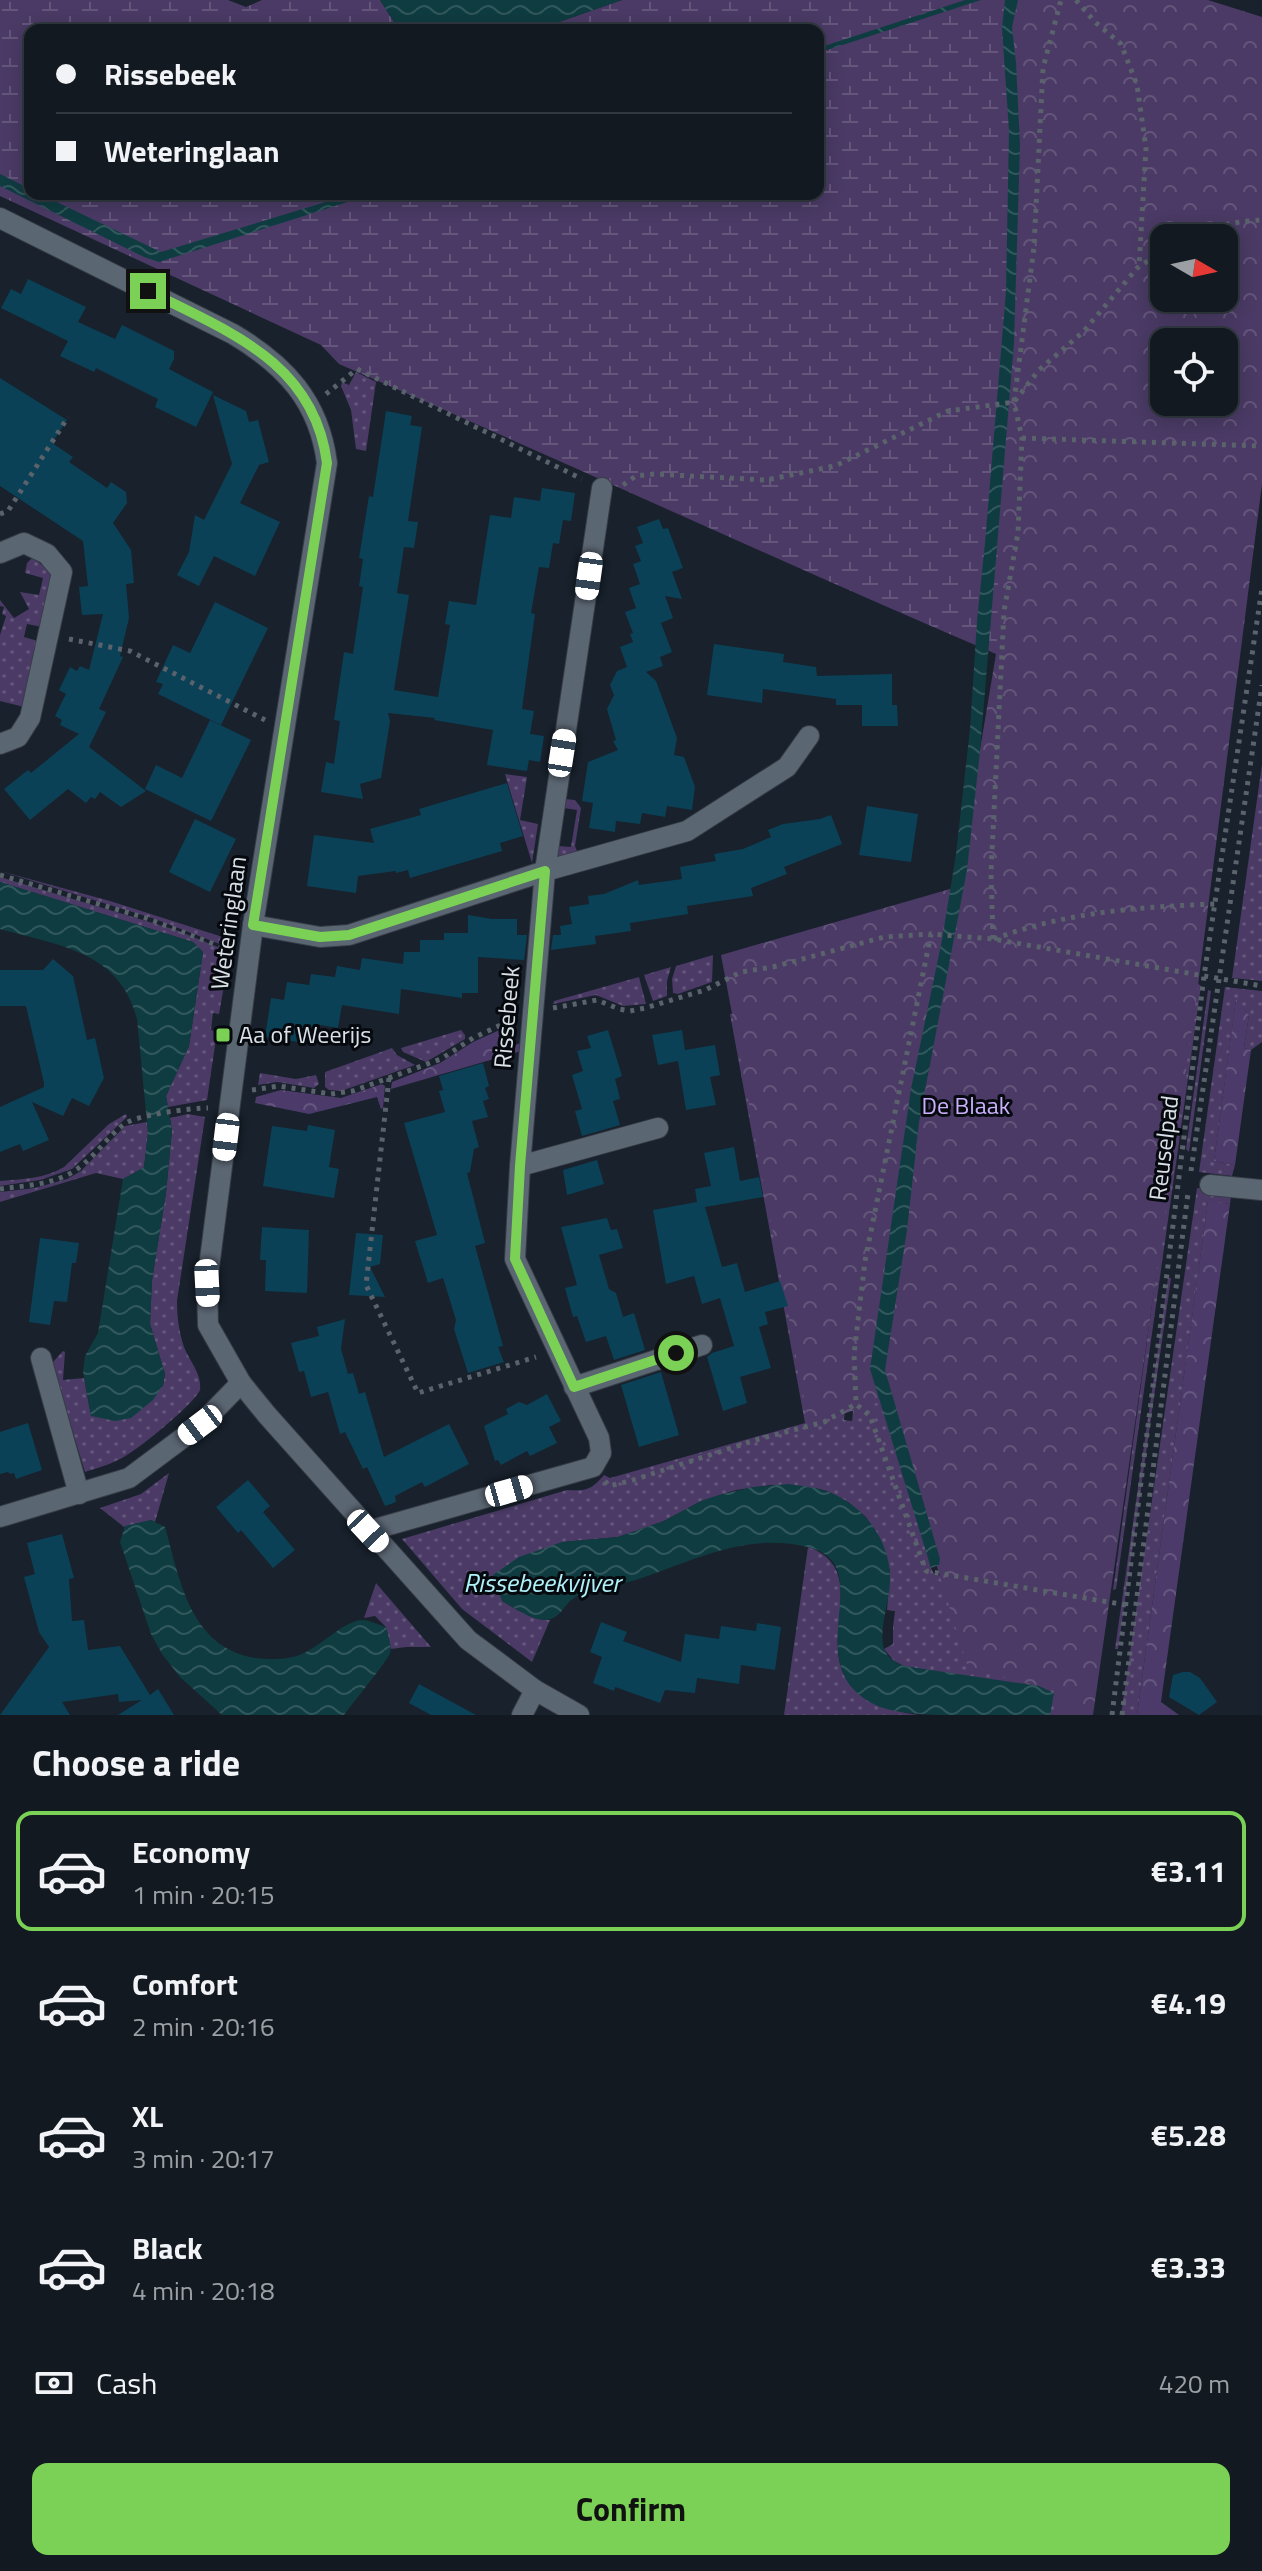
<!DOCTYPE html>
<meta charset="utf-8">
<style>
body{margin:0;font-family:"Titillium Web",sans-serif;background:#1b222a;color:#f1f3f6;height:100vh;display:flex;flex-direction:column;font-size:30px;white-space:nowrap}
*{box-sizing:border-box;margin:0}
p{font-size:26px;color:#9ca0a5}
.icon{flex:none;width:44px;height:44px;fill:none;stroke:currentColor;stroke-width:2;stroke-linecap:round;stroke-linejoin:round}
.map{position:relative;height:1715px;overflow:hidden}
.panel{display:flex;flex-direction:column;background:#121921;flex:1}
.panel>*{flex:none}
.hud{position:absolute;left:24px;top:24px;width:800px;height:176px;border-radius:16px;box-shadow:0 4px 20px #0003,0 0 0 2px #31383f;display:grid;align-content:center;height:176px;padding:0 32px;background:#121921}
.needle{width:52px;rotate:99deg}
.controls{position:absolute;left:1150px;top:224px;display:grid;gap:16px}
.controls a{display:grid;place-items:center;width:88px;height:88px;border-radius:16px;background:#121921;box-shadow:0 4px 20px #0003,0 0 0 2px #31383f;font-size:40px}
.end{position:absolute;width:36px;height:36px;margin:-18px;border:10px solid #7bd155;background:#111;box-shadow:0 0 0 4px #111}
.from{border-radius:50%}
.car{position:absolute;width:24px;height:48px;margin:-24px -12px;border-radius:10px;box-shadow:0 0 6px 2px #0007;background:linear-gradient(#fff 24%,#345 0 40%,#fff 0 76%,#345 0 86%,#fff 0)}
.hud b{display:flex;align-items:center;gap:28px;height:76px;font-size:30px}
.hud b+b{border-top:2px solid #31383f}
.hud i{width:20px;height:20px;background:#f1f3f6}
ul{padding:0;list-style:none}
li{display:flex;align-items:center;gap:24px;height:120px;margin:0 16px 12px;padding:0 16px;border:4px solid transparent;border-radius:16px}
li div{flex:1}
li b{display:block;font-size:30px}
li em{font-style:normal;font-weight:700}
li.on{border-color:#7bd155}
li>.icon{width:72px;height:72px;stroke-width:1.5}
h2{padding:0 32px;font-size:36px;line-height:96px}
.pay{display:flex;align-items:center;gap:20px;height:88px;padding:0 32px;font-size:30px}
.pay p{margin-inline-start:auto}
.primary-button{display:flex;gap:16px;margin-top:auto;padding:16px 32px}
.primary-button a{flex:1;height:92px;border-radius:16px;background:#7bd155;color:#111;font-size:32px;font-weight:700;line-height:92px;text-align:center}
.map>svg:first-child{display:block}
</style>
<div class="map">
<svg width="1262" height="1715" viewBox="0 0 1262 1715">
<defs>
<pattern id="grass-dots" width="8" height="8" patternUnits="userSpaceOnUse" patternTransform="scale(2)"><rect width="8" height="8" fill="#4a3a65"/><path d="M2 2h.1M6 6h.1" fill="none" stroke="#64567b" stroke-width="1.8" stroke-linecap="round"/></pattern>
<pattern id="forest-crowns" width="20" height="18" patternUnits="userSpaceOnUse" patternTransform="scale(2)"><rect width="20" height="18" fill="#4c3b6a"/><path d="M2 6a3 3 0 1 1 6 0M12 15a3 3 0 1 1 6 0" fill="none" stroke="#65577f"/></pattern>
<pattern id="wetland-marsh" width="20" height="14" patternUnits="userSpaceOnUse" patternTransform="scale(2)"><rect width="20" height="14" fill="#4a3a65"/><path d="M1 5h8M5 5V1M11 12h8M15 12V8" fill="none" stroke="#64567b"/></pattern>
<pattern id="park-crowns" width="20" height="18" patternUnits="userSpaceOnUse" patternTransform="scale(2)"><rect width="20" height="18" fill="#4a3a65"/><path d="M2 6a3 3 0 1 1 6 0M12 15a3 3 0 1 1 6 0" fill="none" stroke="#64567b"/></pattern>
<pattern id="water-waves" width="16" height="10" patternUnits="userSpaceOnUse" patternTransform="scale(2)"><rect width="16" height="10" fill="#0f3c41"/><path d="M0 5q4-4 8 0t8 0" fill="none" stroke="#31585c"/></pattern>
</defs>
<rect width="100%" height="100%" fill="#18212c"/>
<g fill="url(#grass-dots)">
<path d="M356 372 376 382 366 451 356 449 351 410 341 386 342 382 349 385Z"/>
<path d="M32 558 51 571 42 627 27 624 24 637 38 641 24 707 0 701V635L6 616 2 614 4 607 0 606V600L14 618 29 609 20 592 39 595 43 578 25 573 27 563Z"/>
<path d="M1262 764V981L1232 978Z"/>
<path d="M505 774 527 777 520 820 538 824 532 863Z"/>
<path d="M565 799 575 800 581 808 575 846 577 851 581 852 559 859 554 858 558 846 571 847 577 810 564 808Z"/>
<path d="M0 871 110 901 232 940 230 948 155 919Z"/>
<path d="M0 877 176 930 230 952 219 1014 213 1013 211 1030 217 1032 207 1100 168 1107 166 1096 189 1046 203 952 193 942 0 882Z"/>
<path d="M713 955 712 982 678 994 673 993 672 979 676 966Z"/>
<path d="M671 967 667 981V996L653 1001 644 975Z"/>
<path d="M639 977 646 1004 623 1006 596 995 553 1004 554 1001Z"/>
<path d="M1196 982 1201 986 1116 1589 1113 1590Z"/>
<path d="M1225 987 1262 991V1042L1251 1050 1244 1048 1249 1015 1236 1000 1214 1161 1235 1165 1232 1176 1199 1172Z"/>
<path d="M1208 990 1211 991 1189 1152 1186 1149Z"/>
<path d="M748 1013 845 1409 844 1420 852 1421 870 1255 931 1568 934 1574 941 1576 1066 1685 1071 1715H1050L1053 1693 904 1666 894 1661 884 1649 893 1644V1627L895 1611 887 1610 890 1571 879 1537 866 1517 848 1502 827 1491 815 1488 771 1485 736 1490 701 1501 664 1521 618 1537 562 1542 502 1601C516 1609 533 1621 550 1620L532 1662 462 1609 402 1539 567 1490C587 1491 591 1490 604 1475L610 1478 805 1423 730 1014Z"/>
<path d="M461 1030 465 1035V1039L426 1062 403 1052 401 1048Z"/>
<path d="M392 1048 397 1055 415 1065 341 1091 329 1090 325 1087V1072Z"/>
<path d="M260 1073 296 1079 316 1075 319 1084 314 1088 277 1082 258 1085Z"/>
<path d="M126 1114 127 1117 72 1169 40 1180 0 1186V1181C22 1179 44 1179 64 1167L109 1124Z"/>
<path d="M188 1114 205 1117 177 1301C177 1317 179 1332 184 1347 190 1362 202 1374 200 1390 194 1404 136 1452 120 1459 109 1465 97 1468 85 1472L52 1363 63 1351 65 1352 63 1380 84 1378 91 1416 163 1386 165 1374 150 1324 152 1280 166 1193 172 1130 170 1118Z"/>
<path d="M147 1122 148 1133 144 1168 123 1179 96 1173 0 1202V1192L35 1188 67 1179 81 1171 125 1126Z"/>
<path d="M1197 1188 1230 1192 1231 1195 1230 1204 1208 1202 1137 1715H1121Z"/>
<path d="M1168 1278H1171L1118 1649H1115Z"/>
<path d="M169 1473 155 1522 151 1520 124 1527 100 1508 141 1494Z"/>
<path d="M808 1547C893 1577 767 1691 918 1715H784Z"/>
<path d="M376 1583 431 1647H406L391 1649 386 1627 375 1616 364 1618Z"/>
</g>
<g fill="url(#forest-crowns)">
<path d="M1236 999 1249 1015 1244 1048 1251 1050 1235 1165 1214 1161Z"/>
<path d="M504 1028V1049L521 1043V1051L391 1089 388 1106 392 1082 440 1063 473 1042Z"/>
<path d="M382 1084 385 1086 383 1108 381 1109 377 1097 309 1114 255 1103 256 1097 281 1090 341 1098Z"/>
<path d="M1208 1201 1230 1204 1161 1702 1179 1715H1137Z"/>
</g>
<path fill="url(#wetland-marsh)" d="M0 0H228L246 7 262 0H380L399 30H30V194H818V30H536L622 0H1018L1010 206 1066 215 996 654C776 560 559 459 339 364L321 345 0 196Z"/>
<path fill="url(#park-crowns)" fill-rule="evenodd" d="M1018 0H1208L1262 17V484L1198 986 1093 1715H1055L1059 1691 968 1668 886 1400 809 1425 721 955 957 887 996 654 1008 332 1010 20ZM1164 238H1224V298H1164ZM1164 342H1224V402H1164Z"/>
<g fill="url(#water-waves)">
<path d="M380 0H622L536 30H399Z"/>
<path d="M965 0H981L818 53V48Z"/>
<path d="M1005 0H1018L1012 27 1016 63 1020 145 1014 343 980 751 967 870 919 1122 907 1230 885 1370 940 1559 939 1565 931 1568 870 1369 911 1089 942 940 956 854 970 729 977 621 985 543 1006 291 1009 131 1002 28Z"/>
<path d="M0 174 30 189V194H40L161 252 352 194H373L159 262 144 257 0 186Z"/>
<path d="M0 882 193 942 203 952 189 1046 166 1096 172 1130 166 1193 152 1280 150 1324 165 1374 163 1385 153 1400 131 1418 115 1421 91 1416 83 1371 85 1356 98 1333 123 1179 144 1167 148 1133 137 1019C120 951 57 945 0 929Z"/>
<path d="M789 1484C802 1486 814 1487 826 1491 864 1504 892 1542 890 1583 889 1602 880 1625 883 1645 885 1656 894 1662 904 1666L1039 1686 1054 1693 1050 1715C1020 1715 989 1715 959 1715 933 1715 905 1715 880 1707 790 1669 884 1566 808 1547 745 1531 689 1563 632 1581 618 1585 603 1586 590 1590 583 1593 574 1597 569 1602 562 1610 557 1619 546 1620 532 1621 514 1607 502 1601L493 1575 519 1557 562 1542 618 1537 664 1521 701 1501 719 1495 753 1487Z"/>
<path d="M151 1520 165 1527C180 1580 190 1648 256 1658 271 1660 290 1660 304 1653 320 1646 346 1620 362 1620 369 1620 379 1625 386 1627 388 1635 392 1645 390 1653 389 1659 351 1705 344 1715H222L180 1677 162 1654 151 1634 120 1542 125 1526Z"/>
</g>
<g fill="#0b4156">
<path d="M28 279 86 307 78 322 115 339 122 325 174 351V359L169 369 213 392 196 427 155 407 158 399 96 368 94 372 60 356 68 341 1 308 11 289 21 294Z"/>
<path d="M0 378 67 420 52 443 73 457 69 462 107 488 111 482 126 492 127 503 113 523 131 550 134 583 126 584 129 618 120 656 123 657 99 709 106 712 89 747 146 791 121 807 100 792 95 799 91 797 86 803 68 789 30 820 4 789 28 770 31 773 79 734 60 725 62 720 55 716 66 694 59 690 70 667 77 671 80 666 89 670 103 614 82 615 79 587 88 586 83 541 0 486Z"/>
<path d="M213 395 246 411 249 422 258 420 269 462 259 465 240 503 280 522 255 576 214 556 199 586 177 575 189 552 195 515 204 520 232 464Z"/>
<path d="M386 411 412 416 410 425 422 427 408 521 418 522 414 548 404 547 397 593 409 595 394 690 438 697 450 625 445 624 449 601 476 605 490 515 511 518 514 497 540 501 542 488 575 493 571 521 563 520 559 544 553 543 549 568 539 567 531 613 535 614 522 709 534 711 530 734 544 736 540 762 529 760 527 771 487 765 493 730 434 720 435 718 388 713 390 721 381 778 360 784 363 799 321 792 326 762 334 764 340 721 334 720 344 652 353 654 363 587 359 586 363 559 359 558 369 496 373 497Z"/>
<path d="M659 519 663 529 668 528 683 568 672 572 682 599 665 596 673 618 661 623 672 652 660 657 663 666 646 672 656 681 677 738 674 755 684 757 695 787 692 810 667 806 665 817 642 813 640 824 616 821 615 832 589 828 593 803 582 801 588 762 618 750 613 741 616 740 607 709 614 695 610 685 617 671 627 667 620 647 633 642 630 634 633 633 625 612 636 608 629 588 640 584 633 564 641 561 635 546 643 543 637 527Z"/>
<path d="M215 602 268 628 221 725 158 694 163 684 156 682 173 645 190 653Z"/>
<path d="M714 644 784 654 783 662 816 667 817 676 892 674V705H897L898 726H862V705H836V699L763 689 762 703 707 695Z"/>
<path d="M210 720 251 740 211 821 145 789 156 765 182 778Z"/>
<path d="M507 783 523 836 500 843 502 851 410 878 408 870 396 873V871L358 876 356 893 307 886 314 835 374 843 370 829 421 815 419 809Z"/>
<path d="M867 806 918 814 911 862 859 855Z"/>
<path d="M831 815 842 844 784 867 787 874 751 888 753 896 687 906 688 914 630 923 631 931 595 936 596 944 551 950 553 935H561L560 926 572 924 569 907 589 904 588 896 604 894 638 880 639 885 682 879 680 867 716 861 714 854 743 849 771 837 768 830 783 824 820 819Z"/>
<path d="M195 819 236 839 210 892 169 872Z"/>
<path d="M468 915 492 919H517V935H527L524 960 478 957V993H462V998L401 989 399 1014 342 1005 338 1028 314 1024 312 1044 265 1037 271 998 284 1000 287 982 309 985 311 974 335 977 337 966 360 970 362 958 403 964 404 952H420V940H444V933H468Z"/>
<path d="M53 959 73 976 87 1040 95 1038 104 1078 89 1106 72 1098 63 1116 32 1102 49 1140 23 1151 20 1144 0 1152V1107L44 1087V1083L26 1006H0V970H43Z"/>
<path d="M608 1030 622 1076 615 1079 620 1099 613 1101 620 1125 582 1136 575 1111 582 1109 572 1075 583 1071 577 1051 591 1048 587 1036Z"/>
<path d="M682 1030 685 1050 715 1045 720 1075 710 1077 716 1105 686 1110 678 1061 658 1065 652 1035Z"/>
<path d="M483 1063 489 1086 485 1088 489 1099 483 1101 488 1117 472 1121 479 1147 474 1149 470 1172 467 1173 485 1243 475 1246 503 1346 498 1347 504 1362 468 1373 454 1329 456 1320 443 1278 428 1283 415 1241 437 1235 404 1123 445 1112 439 1091 443 1090 439 1076Z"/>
<path d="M308 1125 335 1130 329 1167 339 1169 334 1198 263 1186 272 1126 307 1131Z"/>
<path d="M734 1147 740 1181 759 1177 763 1197 705 1207 722 1267 737 1263 745 1292 780 1281 788 1306 765 1312 768 1324 759 1327 771 1368 740 1377 747 1403 723 1411 707 1357 712 1353 734 1346 720 1298 702 1304 694 1276 666 1284 653 1210 697 1202 695 1189 711 1186 704 1153Z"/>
<path d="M597 1160 604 1184 567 1195 563 1170Z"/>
<path d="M607 1218 611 1230 617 1229 623 1248 599 1255 609 1289 616 1293 623 1317 634 1313 645 1350 614 1360 606 1336 586 1342 577 1316 573 1317 565 1288 577 1285 561 1227Z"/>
<path d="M262 1227 309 1230 307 1293 265 1291 266 1260H260Z"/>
<path d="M356 1233 383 1235 380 1264 370 1267 385 1297 349 1295Z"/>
<path d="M40 1238 79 1243 76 1263H72L67 1302 54 1301 50 1325 29 1322Z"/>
<path d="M345 1319 341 1349 348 1374 353 1373 359 1394 365 1392 384 1457 449 1424 469 1464 425 1487 422 1482 395 1496 396 1502 385 1506 367 1467 363 1469 345 1432 340 1434 328 1392 311 1397 304 1371 299 1372 291 1343 319 1336 317 1327Z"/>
<path d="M661 1372 679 1435 639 1447 621 1385Z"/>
<path d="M547 1394 561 1421 549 1427 557 1443 530 1456 527 1451 501 1465 498 1460 495 1461 484 1426 508 1414 506 1409 519 1402 527 1405Z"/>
<path d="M28 1423 42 1470 16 1479 14 1473 10 1474 8 1472 0 1474V1432Z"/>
<path d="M248 1480 270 1506 263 1512 295 1550 273 1568 241 1530 238 1533 216 1507Z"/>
<path d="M62 1534 74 1578 69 1579 72 1621 84 1620 88 1650 120 1646 150 1695 158 1689 174 1715H118L142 1700 119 1702 118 1694 62 1702 70 1715H0L49 1647 39 1632 24 1577 35 1574 27 1543Z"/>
<path d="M601 1622 627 1632 623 1641 681 1662 685 1634 719 1639 721 1626 756 1631 757 1623 781 1627 775 1670 741 1665 739 1684 697 1678 695 1693 665 1690 660 1703 615 1687 614 1691 593 1683 602 1657 590 1652Z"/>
<path d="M1183 1672H1190L1200 1678 1217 1702 1199 1715 1169 1697 1173 1675Z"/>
<path d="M419 1684 476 1715H431L409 1703Z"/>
</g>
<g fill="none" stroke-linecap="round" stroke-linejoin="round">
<defs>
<g id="minor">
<path d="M0 218 233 334C285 365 319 401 327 463L253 925 207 1283 208 1325 241 1383 267 1415 468 1640 535 1690 579 1715"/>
<path d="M0 553 24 543 47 554 62 572 30 718 18 737 0 744"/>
<path d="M253 925 320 937 349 935 545 871 687 831 787 767 809 736"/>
<path d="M520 1166 658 1128"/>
<path d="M1210 1185 1262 1190"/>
<path d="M41 1358 79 1494"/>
<path d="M574 1387 702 1345"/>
<path d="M0 1517 129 1478 200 1425 241 1383"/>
<path d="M368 1531 593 1467 601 1453 599 1438 515 1259 520 1166 545 871 602 488"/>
<path d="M522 1715 535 1690"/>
</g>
</defs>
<use href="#minor" stroke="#373d47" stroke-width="22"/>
<g stroke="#5a626c" stroke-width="5" stroke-dasharray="4 6" stroke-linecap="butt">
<path d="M1076 0 1095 22 1121 44 1137 85 1146 148 1139 266"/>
<path d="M1188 238C1208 226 1239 221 1262 220"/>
<path d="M326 394 357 369 582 479"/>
<path d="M1022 438 1262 446"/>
<path d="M623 485 636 476 654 474 766 480 835 466 948 411 1014 402 1039 370 1083 332 1139 266 1164 252"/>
<path d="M0 514 8 511 68 417"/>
<path d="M69 639 130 651 265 720"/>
<path d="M0 875 146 918 227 949"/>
<path d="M993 939 991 872 1004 611 1018 533 1022 438 1014 402 1034 247 1043 68 1061 0"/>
<path d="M994 939C1066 912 1139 907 1215 904"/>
<path d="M553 1008 597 1000 619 1009 630 1011 645 1008 705 990 741 972 773 967 884 937 931 934"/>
<path d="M389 1078 366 1285 418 1393 536 1357"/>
<path d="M252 1090 279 1086 331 1094 353 1091 441 1059 473 1038 509 1021"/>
<path d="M1191 1171 1262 685"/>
<path d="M0 1189C22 1186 47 1185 67 1175 89 1165 104 1140 123 1125 134 1115 191 1108 208 1108"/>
<path d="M605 1481 609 1486 630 1481 759 1439 824 1422 856 1404"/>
<path d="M1126 1605 926 1571 870 1416 856 1404 854 1354 865 1261 931 934 993 939 1262 986"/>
<path d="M1112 1715 1204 976 1262 588"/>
<path d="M1122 1715 1188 1193"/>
</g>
<use href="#minor" stroke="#5b6673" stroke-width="20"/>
</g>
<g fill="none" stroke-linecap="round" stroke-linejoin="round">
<path stroke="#7bd155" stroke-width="10" d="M148 291C229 332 314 362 327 463L253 925 320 937 349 935 545 871 520 1166 515 1259 574 1387 676 1353"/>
</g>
<rect fill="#7bd155" stroke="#060a0f" stroke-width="3" x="215" y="1027" width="16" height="16" rx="4"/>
<g text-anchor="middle" stroke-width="6" stroke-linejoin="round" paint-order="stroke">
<g font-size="24" fill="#dae0e7" stroke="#060a0f">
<text transform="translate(229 923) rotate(-82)" y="8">Weteringlaan</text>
<text transform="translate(507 1017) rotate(-85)" y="8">Rissebeek</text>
<text transform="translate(1164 1148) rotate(-83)" y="8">Reuselpad</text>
</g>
<g font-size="24" fill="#dae0e7" stroke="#060a0f" text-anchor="start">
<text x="239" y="1043">Aa of Weerijs</text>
</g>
<g font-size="24" fill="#caaffc" stroke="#060a0f">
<text x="966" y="1114">De Blaak</text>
</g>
<g font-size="26" font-style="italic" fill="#aff0f9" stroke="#060a0f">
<text x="542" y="1592">Rissebeekvijver</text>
</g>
</g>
</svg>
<div class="controls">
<a><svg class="needle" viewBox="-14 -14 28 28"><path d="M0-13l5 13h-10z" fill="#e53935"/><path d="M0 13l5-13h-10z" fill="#9ca0a5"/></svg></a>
<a><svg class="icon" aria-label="locate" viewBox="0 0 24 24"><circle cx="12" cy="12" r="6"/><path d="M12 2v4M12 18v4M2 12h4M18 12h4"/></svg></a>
</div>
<i class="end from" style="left:676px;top:1353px"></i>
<i class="end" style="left:148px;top:291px"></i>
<i class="car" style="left:589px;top:576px;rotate:188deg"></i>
<i class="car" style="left:562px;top:753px;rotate:9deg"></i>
<i class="car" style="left:226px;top:1137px;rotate:187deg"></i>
<i class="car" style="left:207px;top:1283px;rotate:177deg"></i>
<i class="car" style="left:200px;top:1425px;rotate:233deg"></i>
<i class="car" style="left:509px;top:1491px;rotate:74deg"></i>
<i class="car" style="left:368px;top:1531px;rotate:137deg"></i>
<div class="hud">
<b><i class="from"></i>Rissebeek</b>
<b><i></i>Weteringlaan</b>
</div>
</div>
<section class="panel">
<h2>Choose a ride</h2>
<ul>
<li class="on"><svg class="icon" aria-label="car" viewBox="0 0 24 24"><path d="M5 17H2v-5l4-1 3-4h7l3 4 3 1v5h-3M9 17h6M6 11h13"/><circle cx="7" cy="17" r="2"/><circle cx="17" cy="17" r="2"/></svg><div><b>Economy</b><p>1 min · 20:15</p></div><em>€3.11</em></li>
<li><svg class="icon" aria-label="car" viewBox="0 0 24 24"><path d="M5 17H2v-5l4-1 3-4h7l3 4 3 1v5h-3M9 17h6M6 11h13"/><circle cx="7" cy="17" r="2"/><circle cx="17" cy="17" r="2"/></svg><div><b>Comfort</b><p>2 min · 20:16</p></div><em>€4.19</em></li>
<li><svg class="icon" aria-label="car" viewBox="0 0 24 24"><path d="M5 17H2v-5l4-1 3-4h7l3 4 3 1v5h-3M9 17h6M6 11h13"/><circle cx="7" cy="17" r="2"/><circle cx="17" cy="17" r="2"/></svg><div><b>XL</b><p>3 min · 20:17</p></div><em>€5.28</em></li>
<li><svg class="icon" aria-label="car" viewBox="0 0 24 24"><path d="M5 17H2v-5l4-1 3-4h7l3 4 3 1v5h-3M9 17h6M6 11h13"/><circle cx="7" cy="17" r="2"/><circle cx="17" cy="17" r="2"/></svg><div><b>Black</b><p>4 min · 20:18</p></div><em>€3.33</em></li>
</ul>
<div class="pay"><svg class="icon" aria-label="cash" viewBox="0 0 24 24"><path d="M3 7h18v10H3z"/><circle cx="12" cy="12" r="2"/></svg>Cash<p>420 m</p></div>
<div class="primary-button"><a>Confirm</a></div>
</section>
